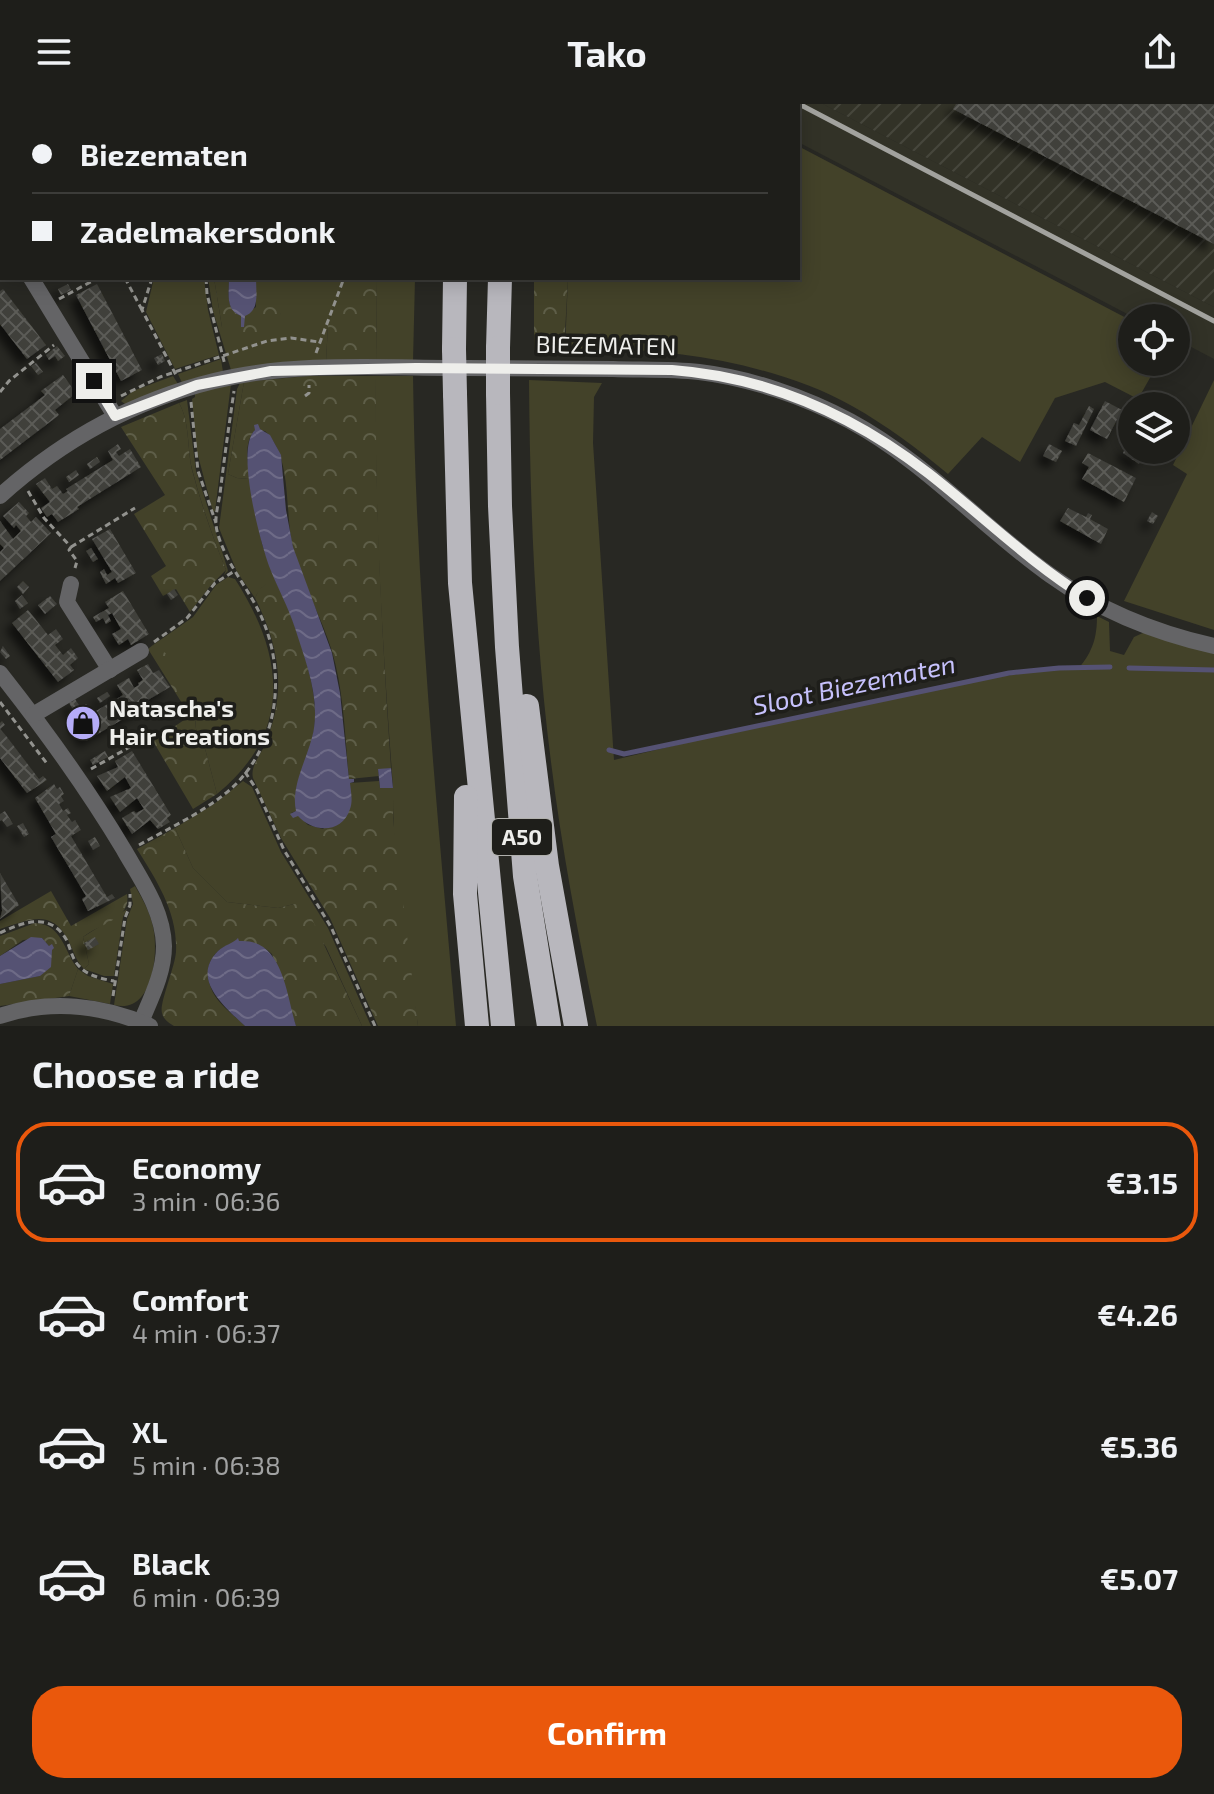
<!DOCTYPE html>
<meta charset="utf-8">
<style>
body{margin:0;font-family:"Exo 2",sans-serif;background:#2b2b27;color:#f1f3f6;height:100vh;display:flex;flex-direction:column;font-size:30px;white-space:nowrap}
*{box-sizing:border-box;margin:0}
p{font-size:26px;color:#a1a2a2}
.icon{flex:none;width:44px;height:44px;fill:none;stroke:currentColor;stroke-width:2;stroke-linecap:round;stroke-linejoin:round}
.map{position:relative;height:922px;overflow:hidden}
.drawer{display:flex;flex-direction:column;background:#1e1e1a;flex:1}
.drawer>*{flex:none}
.guide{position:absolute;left:0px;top:0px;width:800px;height:176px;box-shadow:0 4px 20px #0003,0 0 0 2px #3c3c39;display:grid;align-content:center;height:176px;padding:0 32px;background:#1e1e1a}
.controls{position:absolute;left:1118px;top:200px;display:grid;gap:16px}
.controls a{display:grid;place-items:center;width:72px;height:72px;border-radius:50%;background:#1e1e1a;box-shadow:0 4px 20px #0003,0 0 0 2px #3c3c39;font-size:40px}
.end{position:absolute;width:36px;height:36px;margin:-18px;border:10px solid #eeeeeb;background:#111;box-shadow:0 0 0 4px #111}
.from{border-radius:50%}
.guide b{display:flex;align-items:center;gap:28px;height:76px;font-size:30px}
.guide b+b{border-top:2px solid #3c3c39}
.guide i{width:20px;height:20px;background:#f1f3f6}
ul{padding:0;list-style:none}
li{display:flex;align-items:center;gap:24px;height:120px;margin:0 16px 12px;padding:0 16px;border:4px solid transparent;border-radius:32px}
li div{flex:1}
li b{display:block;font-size:30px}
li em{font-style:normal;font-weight:700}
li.selected{border-color:#ea580c}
li>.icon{width:72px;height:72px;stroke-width:1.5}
h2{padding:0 32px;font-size:36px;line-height:96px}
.primary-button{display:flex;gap:16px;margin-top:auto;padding:16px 32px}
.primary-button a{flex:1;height:92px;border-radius:32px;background:#ea580c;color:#fff;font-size:32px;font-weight:700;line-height:92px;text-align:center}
header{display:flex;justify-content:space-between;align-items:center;height:104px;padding:0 32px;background:#1e1e1a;font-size:36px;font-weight:700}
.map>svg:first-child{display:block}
</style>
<header><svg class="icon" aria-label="menu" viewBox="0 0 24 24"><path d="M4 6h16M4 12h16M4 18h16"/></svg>Tako<svg class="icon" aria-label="share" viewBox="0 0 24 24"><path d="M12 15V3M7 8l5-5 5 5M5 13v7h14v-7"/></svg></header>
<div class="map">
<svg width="1214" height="922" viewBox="0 0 1214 922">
<defs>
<pattern id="industrial-furrows" width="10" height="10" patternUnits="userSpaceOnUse" patternTransform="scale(2)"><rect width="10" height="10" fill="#323227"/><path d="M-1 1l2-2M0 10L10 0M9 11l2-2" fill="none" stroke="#46463c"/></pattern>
<pattern id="forest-crowns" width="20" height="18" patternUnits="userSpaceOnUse" patternTransform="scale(2)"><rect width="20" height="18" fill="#434229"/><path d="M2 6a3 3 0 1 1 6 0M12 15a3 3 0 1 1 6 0" fill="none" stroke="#5e5e48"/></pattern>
<pattern id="water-waves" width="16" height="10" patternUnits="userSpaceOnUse" patternTransform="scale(2)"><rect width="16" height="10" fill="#555273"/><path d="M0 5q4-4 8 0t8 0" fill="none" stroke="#6e6b87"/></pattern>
<pattern id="building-cross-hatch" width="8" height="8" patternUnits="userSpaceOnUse" patternTransform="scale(2)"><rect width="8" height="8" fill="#3f3f3a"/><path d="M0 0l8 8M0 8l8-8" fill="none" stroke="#5b5b57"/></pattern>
<filter id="shadow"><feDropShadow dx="-7" dy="7" stdDeviation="4" flood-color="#0009"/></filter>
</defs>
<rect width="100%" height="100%" fill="#282823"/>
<path fill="#323227" d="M725 0H823L1214 203V255L1176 235V214H1135L798 38V2Z"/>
<path fill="url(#industrial-furrows)" d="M823 0H1214V203Z"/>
<g fill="#434229">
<path d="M578 0H717L721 2H578Z"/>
<path d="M798 42 1132 217V258H1159L1138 295 1105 278 1055 294 1020 358 982 333 948 370C918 345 886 321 852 302 772 257 655 241 565 246L568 174H798Z"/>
<path d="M154 174H204L208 206 219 251 175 265 146 208Z"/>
<path d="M208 174H214L222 223 267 230 281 209V174H344L328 220 326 258 231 266 213 207Z"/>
<path d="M377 174H415L413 257H376Z"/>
<path d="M221 255 223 268 182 279 178 270Z"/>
<path d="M173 272 178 280 125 300 121 297 133 287Z"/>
<path d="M376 272H413C416 490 437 706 456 922H418C407 844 392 763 393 683 383 546 374 410 376 272Z"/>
<path d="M529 276 602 279 594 293 593 339 614 656C703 635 791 613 881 594 947 581 1012 568 1079 564 1093 547 1097 533 1097 512L1109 518 1110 547 1124 551 1134 533 1145 528 1214 550V922H597C579 835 562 747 551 658 535 532 530 403 529 276Z"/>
<path d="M1214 276V526L1124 497 1187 370 1173 361Z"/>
<path d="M244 278 228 370 237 374 250 375 262 440 276 478C265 479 260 484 255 494L237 468 219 424 237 285 240 279Z"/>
<path d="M231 280 215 407 213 408 197 348 192 295 195 293V289Z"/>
<path d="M187 296 196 367 227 463 228 467 224 471 226 466C213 434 201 400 192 365 187 344 190 318 179 299Z"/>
<path d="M228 473 235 475C284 551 294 627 217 690L203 637 196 625 194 602 153 541 193 513 216 481Z"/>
<path d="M243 677 252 683 281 748 328 824 371 922H362L326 843 294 800 278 804 227 798 193 764 175 724 214 700Z"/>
<path d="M135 782C143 796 150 808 153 823 159 850 153 911 114 901L127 815 133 800 130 785Z"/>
<path d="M127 805 123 813 114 872H104L84 865 89 860 83 833Z"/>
<path d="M78 865 88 872 113 880 110 900 69 892Z"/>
</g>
<g fill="url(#forest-crowns)">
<path d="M214 174H229C229 189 225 205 241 212V222H244V212L256 203V174H281C281 192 285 215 273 230 247 231 244 240 222 223Z"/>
<path d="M344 174H377L376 257 326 258 328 220Z"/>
<path d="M534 174H568L564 246H534Z"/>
<path d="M308 272H376C375 403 382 533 391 664L378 666 379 672 349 675C345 633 344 588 332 547 321 512 302 479 293 444 284 407 293 353 265 327L255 326C243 339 248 359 250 375L237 374 228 370 244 278Z"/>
<path d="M179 299C190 318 187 344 192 366 201 400 213 434 226 466L211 481 190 508 176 485 163 492 151 472 166 462 134 410 165 391 121 323Z"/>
<path d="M268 478H276C293 511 317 578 315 615 313 645 302 677 296 707L291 709 298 711 308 721 323 725 351 700 350 679 379 677 380 684H393V715L418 922H378L330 814 281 734 253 674C250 662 261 651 265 640 287 589 280 543 255 494L259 486Z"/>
<path d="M153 541 167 550 192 587 196 625 203 637 217 690 193 705 153 637 190 612 148 545Z"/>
<path d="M175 724 193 764 227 798 278 804 294 800 306 802 362 922H296L272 850C245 823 195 845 211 884 216 899 234 911 245 922H174C169 919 163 915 162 909 159 900 175 863 176 848 178 809 157 777 137 745Z"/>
<path d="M51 787 71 822 127 790C132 815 99 820 83 833L89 860 84 865C75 856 74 847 68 836 51 803 27 817 0 825V817Z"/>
<path d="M35 819C63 821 63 846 78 865L69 892 0 902V880L40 872 49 842 42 834 23 836 0 852V832Z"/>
</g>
<g fill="url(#water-waves)">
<path d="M229 174H256C256 189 260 206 245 212L244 223H241V212C225 206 229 189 229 174Z"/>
<path d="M258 320 260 325 270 331 281 351 286 406 293 443 332 549 340 589 349 675H354V678L350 679C351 688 353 697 350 705 342 730 313 729 298 712L293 714 290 710 296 707C290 680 310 651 314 624 319 590 305 556 295 524 288 502 277 483 269 462 260 437 235 344 255 326L254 321Z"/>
<path d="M391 664 393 684H380L378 665Z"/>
<path d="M31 833 42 834 49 842 52 840 54 844 52 846 51 863 40 872 0 880V852Z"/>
<path d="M238 834 239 837C283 834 286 890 296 922H245C225 903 190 875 218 847 224 841 234 839 238 834Z"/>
</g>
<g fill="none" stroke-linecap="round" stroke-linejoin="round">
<g stroke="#555273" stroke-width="5">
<path d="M1129 564 1214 566"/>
<path d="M609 646 624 650 1009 569 1059 564 1110 563"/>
</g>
</g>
<g fill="url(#building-cross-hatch)" filter="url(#shadow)">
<path d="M956 0H1214V140L953 5Z"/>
<path d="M68 180 71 186 61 191 58 185Z"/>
<path d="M97 180 142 266 121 277 76 191Z"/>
<path d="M3 185 46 241 27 255 0 220V187Z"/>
<path d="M57 242 65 252 58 257 55 252 49 256 46 251Z"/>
<path d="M162 250 165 257 158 261 154 254Z"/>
<path d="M36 259 43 268 38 271 31 262Z"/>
<path d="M63 271 76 289 55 306 59 311 0 356V325L45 291 41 287Z"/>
<path d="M1105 297 1122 306 1107 335 1090 326Z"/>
<path d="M1089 302 1094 305 1076 342 1065 337 1074 319 1079 321Z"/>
<path d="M118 340 121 345 116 348 119 352 130 345 141 363 77 403 79 405 58 418 52 410 47 413 41 404 50 398 36 380 45 374 52 385 57 382 63 390 68 387 66 385 113 356 108 347Z"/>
<path d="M1049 340 1062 347 1056 358 1043 352Z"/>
<path d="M1127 341 1132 346 1145 348 1139 360 1123 349Z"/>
<path d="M1088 349 1136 374 1124 398 1082 375 1089 363 1082 359Z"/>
<path d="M97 353 100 358 90 365 87 360Z"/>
<path d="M76 366 79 371 69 378 66 373Z"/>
<path d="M19 398 29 409 26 412 31 418 36 413 51 429 0 477V448L4 444 0 440V417L13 435 21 427 16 421 14 424 3 412Z"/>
<path d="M1068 404 1086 413 1088 409 1092 411 1090 415 1108 425 1101 440 1060 417Z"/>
<path d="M1152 408 1158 412 1153 420 1147 417Z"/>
<path d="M110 425 136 469 118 479 115 474 106 480 100 468 104 465 107 471 112 468 92 435Z"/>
<path d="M91 444 98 455 93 458 86 447Z"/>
<path d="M23 477 29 483 23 490 17 483Z"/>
<path d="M174 485 178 491 171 496 167 490Z"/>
<path d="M123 487 149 530 131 541 128 535 119 541 115 535 112 530 121 525 112 509 108 511 111 517 106 520 103 514 96 518 93 513 109 504 105 498Z"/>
<path d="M22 491 28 499 20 505 15 497Z"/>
<path d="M50 492 57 500 45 510 38 501Z"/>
<path d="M28 506 48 531 56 525 63 535 55 541 63 551 71 544 78 554 70 561 74 566 58 578 12 519Z"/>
<path d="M3 542 10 552 6 555 0 548Z"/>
<path d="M148 560 153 569 159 566 170 583 148 596 150 599 86 637 75 619 80 616 69 599 75 595 81 604 86 600 91 610 123 591 117 581 129 574 134 584 139 581 138 579 143 576 137 566Z"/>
<path d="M107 588 110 592 100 599 97 594Z"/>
<path d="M2 617 5 621 0 625 7 633 39 675 43 672 47 676 27 689 0 654V619Z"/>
<path d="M105 647 108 653 93 661 90 656Z"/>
<path d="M132 647 171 711 167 714 170 718 158 725 150 716 132 730 122 714 134 707 136 709 144 705 137 694 120 708 110 693 131 684 125 673 107 687 97 672 118 663 115 657Z"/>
<path d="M54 680 57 685 60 683 64 690 61 692 64 697 59 700 63 707 68 704 71 709 67 711 72 718 75 716 81 726 71 732 107 793 112 790 115 794 88 807 82 795 86 792 51 733 56 730 35 694Z"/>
<path d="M5 707 13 720 7 723 2 716 0 717V710Z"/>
<path d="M23 719 29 730 24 733 17 722Z"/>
<path d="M95 733 100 742 93 746 88 737Z"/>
<path d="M0 769 19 801 0 815 2 807Z"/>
<path d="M95 833 99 840 88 846 84 839Z"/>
</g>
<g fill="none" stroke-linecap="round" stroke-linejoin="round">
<g stroke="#92928e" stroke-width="3" stroke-dasharray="6 4" stroke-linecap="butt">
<path d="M51 0V2"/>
<path d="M331 0 332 2"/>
<path d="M147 2V0"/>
<path d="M219 2V0"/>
<path d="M125 174 142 206"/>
<path d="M152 174 142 206 176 271"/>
<path d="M206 174 207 190 225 261"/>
<path d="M59 195 98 174"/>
<path d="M316 249 344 174"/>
<path d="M0 288 9 277 54 241"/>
<path d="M121 292 160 273 267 237 291 234 319 238"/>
<path d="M305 292 309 289V281"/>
<path d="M191 298 198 367 216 419"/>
<path d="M28 387 44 414 71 443 69 446 77 457 75 464"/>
<path d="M71 443 135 404"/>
<path d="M154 538 187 514 215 479 233 468"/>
<path d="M0 598 48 661"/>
<path d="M91 665 142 636"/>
<path d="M245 668 257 686 284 746 331 823 375 922"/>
<path d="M139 741C171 723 211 705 237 679 278 636 285 572 264 519 251 486 226 462 217 427 214 415 218 402 220 390 224 356 229 321 234 287"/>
<path d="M0 829C23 818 50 808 66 835 71 845 72 856 80 863 88 872 103 875 114 877"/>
<path d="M113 892 125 814 130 801V790"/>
</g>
<g stroke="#646466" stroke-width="16">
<path d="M10 2 11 0"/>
<path d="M0 30 2 24"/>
<path d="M0 124 2 127"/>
<path d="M31 174 115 312"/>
<path d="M0 392C62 336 133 297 214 277 295 257 384 264 466 264 515 264 564 265 613 265 641 266 671 265 699 268 750 274 805 293 850 317 926 358 981 422 1050 471 1099 506 1156 529 1214 542"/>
<path d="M71 480 67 498 110 566"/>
<path d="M0 569C45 626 87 684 124 746 141 776 163 806 164 842 164 869 151 894 141 918"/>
<path d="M33 611 141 547"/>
<path d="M0 912C50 895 102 901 150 922"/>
</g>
<g stroke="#b8b7bd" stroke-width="24">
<path d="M462 2 463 0"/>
<path d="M506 2V0"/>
<path d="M498 244 500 174"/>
<path d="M454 245 455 174"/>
<path d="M498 289 500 402 507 543 525 772 549 922"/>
<path d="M455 290 460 479 503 922"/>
<path d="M527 602 547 762 576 922"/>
<path d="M466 693 465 790 477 922"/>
</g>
<path stroke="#a2a29e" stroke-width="5" d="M799 0 1214 217"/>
<g stroke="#b8b7bd" stroke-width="24">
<path d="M498 244V289"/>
<path d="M454 245 455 290"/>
</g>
</g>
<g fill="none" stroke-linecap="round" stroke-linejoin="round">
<path stroke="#eeeeeb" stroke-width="10" d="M94 277 115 312 197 281 271 267 416 264 672 266C767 273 853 311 928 369 982 411 1029 458 1087 494"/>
</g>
<defs>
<symbol id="shop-disc" viewBox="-11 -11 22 22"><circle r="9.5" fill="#b5acf8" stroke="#1e1e1a"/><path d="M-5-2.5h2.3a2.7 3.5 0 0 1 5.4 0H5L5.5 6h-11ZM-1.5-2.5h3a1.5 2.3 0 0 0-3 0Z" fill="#111"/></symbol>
</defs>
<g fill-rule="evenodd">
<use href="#shop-disc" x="63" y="599" width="40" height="40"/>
</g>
<g text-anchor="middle" stroke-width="7" stroke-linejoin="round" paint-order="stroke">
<rect fill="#1e1e1a" stroke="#b0b0ac" stroke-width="2" x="492" y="715" width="60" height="36" rx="6"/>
<g font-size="22" font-weight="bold" fill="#eeeeeb">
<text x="522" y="741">A50</text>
</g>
<g font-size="24" fill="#eeeeeb" stroke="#1e1e1a">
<text transform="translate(606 242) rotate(1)" y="8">BIEZEMATEN</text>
</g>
<g font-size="24" font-weight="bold" fill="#eeeeeb" stroke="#1e1e1a" text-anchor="start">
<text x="109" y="613">Natascha's<tspan x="109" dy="28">Hair Creations</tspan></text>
</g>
<g font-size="26" font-style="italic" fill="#c6c1fc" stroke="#1e1e1a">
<text transform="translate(854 581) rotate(-12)" y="9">Sloot Biezematen</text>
</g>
</g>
</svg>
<div class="controls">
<a><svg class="icon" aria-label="locate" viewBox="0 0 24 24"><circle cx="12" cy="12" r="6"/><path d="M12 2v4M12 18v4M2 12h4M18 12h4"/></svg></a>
<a><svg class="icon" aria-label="layers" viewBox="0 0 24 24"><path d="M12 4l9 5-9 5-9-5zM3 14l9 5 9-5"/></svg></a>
</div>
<i class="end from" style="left:1087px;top:494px"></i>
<i class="end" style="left:94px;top:277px"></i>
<div class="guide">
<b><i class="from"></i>Biezematen</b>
<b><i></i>Zadelmakersdonk</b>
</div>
</div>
<section class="drawer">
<h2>Choose a ride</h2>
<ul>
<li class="selected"><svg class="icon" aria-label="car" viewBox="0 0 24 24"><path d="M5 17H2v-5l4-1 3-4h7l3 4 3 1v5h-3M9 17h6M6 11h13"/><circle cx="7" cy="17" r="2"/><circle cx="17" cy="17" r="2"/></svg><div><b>Economy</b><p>3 min · 06:36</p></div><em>€3.15</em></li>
<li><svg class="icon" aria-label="car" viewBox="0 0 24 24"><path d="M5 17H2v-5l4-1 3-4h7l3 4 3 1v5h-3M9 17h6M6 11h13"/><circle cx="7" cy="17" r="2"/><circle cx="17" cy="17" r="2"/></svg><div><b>Comfort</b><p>4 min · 06:37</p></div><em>€4.26</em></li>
<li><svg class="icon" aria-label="car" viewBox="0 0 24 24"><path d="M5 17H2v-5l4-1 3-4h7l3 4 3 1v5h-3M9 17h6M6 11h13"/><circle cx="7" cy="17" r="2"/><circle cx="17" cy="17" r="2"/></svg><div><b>XL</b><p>5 min · 06:38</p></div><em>€5.36</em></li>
<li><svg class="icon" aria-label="car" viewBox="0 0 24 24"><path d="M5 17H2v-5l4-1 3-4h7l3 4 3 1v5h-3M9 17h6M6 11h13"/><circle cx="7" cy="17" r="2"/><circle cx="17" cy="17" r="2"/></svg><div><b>Black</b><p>6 min · 06:39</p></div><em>€5.07</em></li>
</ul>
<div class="primary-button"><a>Confirm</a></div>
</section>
